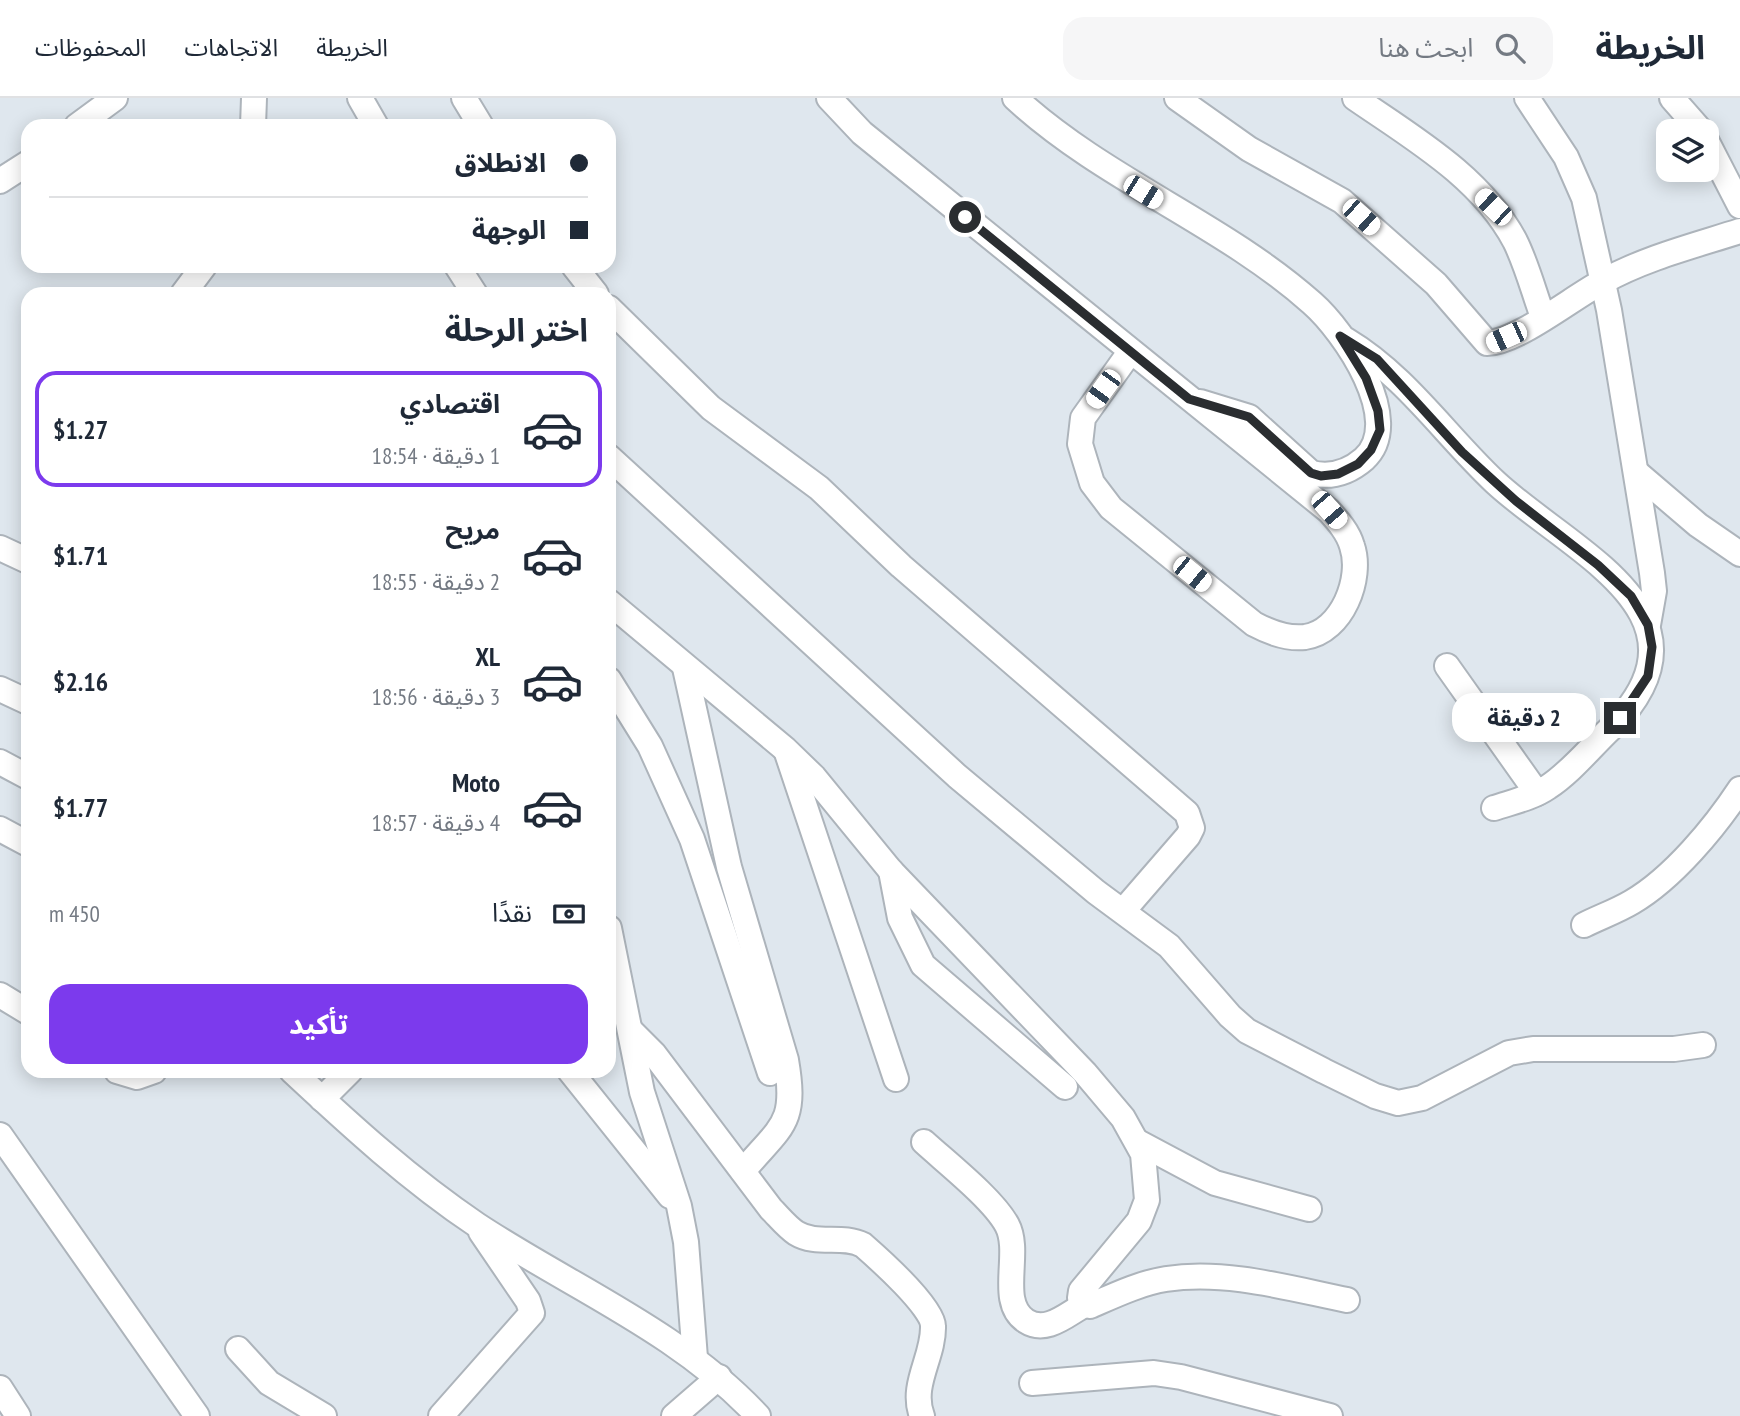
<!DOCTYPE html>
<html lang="ar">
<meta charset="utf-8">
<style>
body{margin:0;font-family:"PT Sans Narrow","Noto Sans Arabic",sans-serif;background:#f6f6f7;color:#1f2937;direction:rtl;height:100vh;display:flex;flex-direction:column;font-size:26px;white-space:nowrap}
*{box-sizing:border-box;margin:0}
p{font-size:23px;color:#747a83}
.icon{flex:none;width:38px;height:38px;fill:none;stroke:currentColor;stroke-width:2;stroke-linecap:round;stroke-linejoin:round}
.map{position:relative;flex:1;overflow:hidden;direction:ltr}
.side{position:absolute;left:21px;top:189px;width:595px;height:791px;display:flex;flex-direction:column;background:#fff;border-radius:21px;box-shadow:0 4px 18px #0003;direction:rtl}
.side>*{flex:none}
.guide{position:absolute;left:21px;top:21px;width:595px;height:154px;border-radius:21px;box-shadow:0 4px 18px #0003;direction:rtl;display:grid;align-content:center;height:154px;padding:0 28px;background:#fff}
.fabs{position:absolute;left:1656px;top:21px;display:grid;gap:14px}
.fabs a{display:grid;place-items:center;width:63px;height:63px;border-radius:14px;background:#fff;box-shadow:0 4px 18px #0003;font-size:35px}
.end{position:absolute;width:32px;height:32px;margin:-16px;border:9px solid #2a2d30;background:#fff;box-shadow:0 0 0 4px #fff}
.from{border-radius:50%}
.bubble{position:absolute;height:49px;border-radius:21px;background:#fff;box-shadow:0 4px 18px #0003;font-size:23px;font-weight:700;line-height:49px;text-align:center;direction:rtl}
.car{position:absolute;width:21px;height:42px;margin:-21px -10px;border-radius:9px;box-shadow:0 0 5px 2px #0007;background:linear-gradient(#fff 24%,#345 0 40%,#fff 0 76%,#345 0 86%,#fff 0)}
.guide b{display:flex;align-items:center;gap:24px;height:66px;font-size:26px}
.guide b+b{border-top:2px solid #e0e1e3}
.guide i{width:18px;height:18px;background:#1f2937}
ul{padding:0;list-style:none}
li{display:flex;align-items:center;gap:21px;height:116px;margin:0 14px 10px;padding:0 14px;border:4px solid transparent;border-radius:21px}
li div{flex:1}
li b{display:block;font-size:26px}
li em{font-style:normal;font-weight:700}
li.on{border-color:#7c3aed}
li>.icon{width:63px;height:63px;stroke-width:1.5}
h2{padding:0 28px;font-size:32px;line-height:84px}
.pay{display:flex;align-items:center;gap:18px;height:77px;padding:0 28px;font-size:26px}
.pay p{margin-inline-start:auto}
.button{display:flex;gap:14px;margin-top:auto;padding:14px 28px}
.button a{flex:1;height:80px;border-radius:21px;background:#7c3aed;color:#fff;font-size:28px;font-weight:700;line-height:80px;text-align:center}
header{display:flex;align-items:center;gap:42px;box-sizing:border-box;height:98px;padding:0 35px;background:#fff;border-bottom:2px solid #e0e1e3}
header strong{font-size:33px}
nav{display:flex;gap:38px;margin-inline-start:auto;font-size:24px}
.search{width:490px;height:63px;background:#f6f6f7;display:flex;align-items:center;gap:18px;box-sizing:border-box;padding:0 24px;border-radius:21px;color:#747a83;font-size:26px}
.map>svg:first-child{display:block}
</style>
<header>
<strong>الخريطة</strong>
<div class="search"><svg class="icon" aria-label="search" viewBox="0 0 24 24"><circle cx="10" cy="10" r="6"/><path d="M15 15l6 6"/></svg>ابحث هنا</div>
<nav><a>الخريطة</a><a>الاتجاهات</a><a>المحفوظات</a></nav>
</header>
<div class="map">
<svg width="1740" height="1318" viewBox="0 0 1740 1318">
<rect width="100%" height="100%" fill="#dfe7ee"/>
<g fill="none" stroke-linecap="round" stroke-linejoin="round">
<defs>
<g id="minor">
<path d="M360 0 376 28"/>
<path d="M464 0 481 28"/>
<path d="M829 0 862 35 1329 413C1338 423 1348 434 1352 448 1363 480 1342 534 1305 539 1287 541 1269 534 1254 526L1111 410 1092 385 1080 346 1083 320 1130 254"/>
<path d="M1015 0C1104 82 1222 125 1312 205 1344 233 1406 323 1364 361 1349 374 1331 380 1311 375L1249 319 1200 304"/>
<path d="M1177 0 1249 51 1342 103 1436 186 1487 245C1518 244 1573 199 1602 184 1645 160 1693 148 1740 133"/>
<path d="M1355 0C1413 40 1481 79 1515 143 1527 167 1534 195 1543 219"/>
<path d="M1527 0 1566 59 1584 100 1609 212 1652 475 1654 493 1648 527"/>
<path d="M1672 0 1701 33"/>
<path d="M77 28 115 0"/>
<path d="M253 28 254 0"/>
<path d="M1706 42 1740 108"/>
<path d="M0 83 28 65"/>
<path d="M457 168 475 196"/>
<path d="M574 168 596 196"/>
<path d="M183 196 204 168"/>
<path d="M609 210 711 310 819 390 901 468 1187 715 1192 730 1188 738 1123 813"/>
<path d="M1346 242C1406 278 1445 337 1495 384 1570 454 1725 516 1610 631 1590 650 1571 674 1548 689 1532 700 1512 704 1494 710"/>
<path d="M609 359 957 678 1096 794 1169 848 1230 918 1247 933 1324 973 1375 998 1398 1005 1422 1000 1509 955 1533 951H1674L1703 947"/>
<path d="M1636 374 1698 427 1740 456"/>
<path d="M0 450 28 463"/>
<path d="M609 504 785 651 814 679 891 773 1085 975 1123 1020 1143 1056 1147 1102 1139 1123 1081 1193 1080 1200 1084 1207 1090 1208C1113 1198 1140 1185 1166 1181 1226 1172 1288 1190 1347 1202"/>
<path d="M1447 568 1537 695"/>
<path d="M685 570 729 769 786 962C797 1026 782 1027 743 1073"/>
<path d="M609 582 650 648 692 741 770 975"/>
<path d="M0 591 28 604"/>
<path d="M787 655 896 981"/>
<path d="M0 664 28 679"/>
<path d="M0 731 28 746"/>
<path d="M891 773 900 820 923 867 1065 989"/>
<path d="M1584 827C1600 819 1617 813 1632 804 1673 780 1715 729 1740 691"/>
<path d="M609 830 642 994 679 1108 686 1144 695 1260"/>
<path d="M0 897 28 914"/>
<path d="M632 934 654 956 771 1111C779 1119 787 1129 796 1135 817 1148 842 1136 863 1147 879 1161 933 1209 933 1228 934 1259 910 1287 922 1318"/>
<path d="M117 973 137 979 154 973"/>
<path d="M292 973C351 1028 410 1082 477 1127 571 1189 680 1234 758 1318"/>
<path d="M570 973 670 1098"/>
<path d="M322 1001 350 973"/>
<path d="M0 1037 197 1318"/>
<path d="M924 1044C947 1065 993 1101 1007 1127 1022 1155 997 1204 1026 1223 1046 1236 1066 1217 1084 1207"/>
<path d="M1138 1044 1215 1085 1309 1111"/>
<path d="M238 1251 269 1285 324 1318"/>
<path d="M1032 1285 1154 1275 1181 1279 1330 1318"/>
<path d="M0 1290 18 1318"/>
<path d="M441 1318 532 1215 528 1203 481 1134"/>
<path d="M674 1318 719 1279"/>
</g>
</defs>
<use href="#minor" stroke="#adb4bb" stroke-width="28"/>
<use href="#minor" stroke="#fff" stroke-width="24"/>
</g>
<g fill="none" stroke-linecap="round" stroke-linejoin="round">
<path stroke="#2a2d30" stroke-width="9" d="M965 119 1189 301 1249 319 1311 375 1321 378 1338 376 1358 366 1371 352 1380 332 1378 313 1366 280 1340 238 1377 261 1462 354 1516 403 1598 467 1631 498 1648 527 1652 549 1648 578 1620 620"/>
</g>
</svg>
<div class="fabs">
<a><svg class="icon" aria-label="layers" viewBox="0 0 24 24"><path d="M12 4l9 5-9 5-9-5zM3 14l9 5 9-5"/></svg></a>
</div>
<i class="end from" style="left:965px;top:119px"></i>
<i class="end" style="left:1620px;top:620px"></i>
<div class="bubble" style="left:1452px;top:595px;width:144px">2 دقيقة</div>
<i class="car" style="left:1143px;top:94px;rotate:122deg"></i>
<i class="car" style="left:1493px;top:109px;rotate:314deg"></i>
<i class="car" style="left:1361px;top:119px;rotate:132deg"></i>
<i class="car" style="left:1506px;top:239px;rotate:246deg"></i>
<i class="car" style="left:1103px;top:291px;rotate:216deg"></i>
<i class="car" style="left:1329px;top:412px;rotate:139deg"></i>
<i class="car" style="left:1192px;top:476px;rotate:129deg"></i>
<div class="guide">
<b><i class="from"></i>الانطلاق</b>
<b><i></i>الوجهة</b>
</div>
<section class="side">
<h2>اختر الرحلة</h2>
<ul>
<li class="on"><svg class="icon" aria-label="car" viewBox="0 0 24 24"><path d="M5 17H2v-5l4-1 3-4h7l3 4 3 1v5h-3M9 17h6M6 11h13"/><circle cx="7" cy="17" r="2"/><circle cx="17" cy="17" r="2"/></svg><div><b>اقتصادي</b><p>1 دقيقة · 18:54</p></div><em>$1.27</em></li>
<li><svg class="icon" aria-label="car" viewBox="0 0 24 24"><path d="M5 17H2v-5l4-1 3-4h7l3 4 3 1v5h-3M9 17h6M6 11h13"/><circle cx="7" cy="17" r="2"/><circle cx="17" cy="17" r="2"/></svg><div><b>مريح</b><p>2 دقيقة · 18:55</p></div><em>$1.71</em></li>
<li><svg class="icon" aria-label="car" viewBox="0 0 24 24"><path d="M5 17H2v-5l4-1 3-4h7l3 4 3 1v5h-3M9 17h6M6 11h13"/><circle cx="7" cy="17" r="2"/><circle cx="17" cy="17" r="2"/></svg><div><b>XL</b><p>3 دقيقة · 18:56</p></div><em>$2.16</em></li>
<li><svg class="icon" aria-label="car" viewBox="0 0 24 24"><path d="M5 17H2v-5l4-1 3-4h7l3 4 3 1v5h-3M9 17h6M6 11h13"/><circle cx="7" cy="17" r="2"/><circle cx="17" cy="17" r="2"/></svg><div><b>Moto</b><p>4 دقيقة · 18:57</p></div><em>$1.77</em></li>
</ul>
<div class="pay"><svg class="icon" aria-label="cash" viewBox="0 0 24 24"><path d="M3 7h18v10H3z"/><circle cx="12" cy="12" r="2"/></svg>نقدًا<p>450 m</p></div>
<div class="button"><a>تأكيد</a></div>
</section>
</div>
